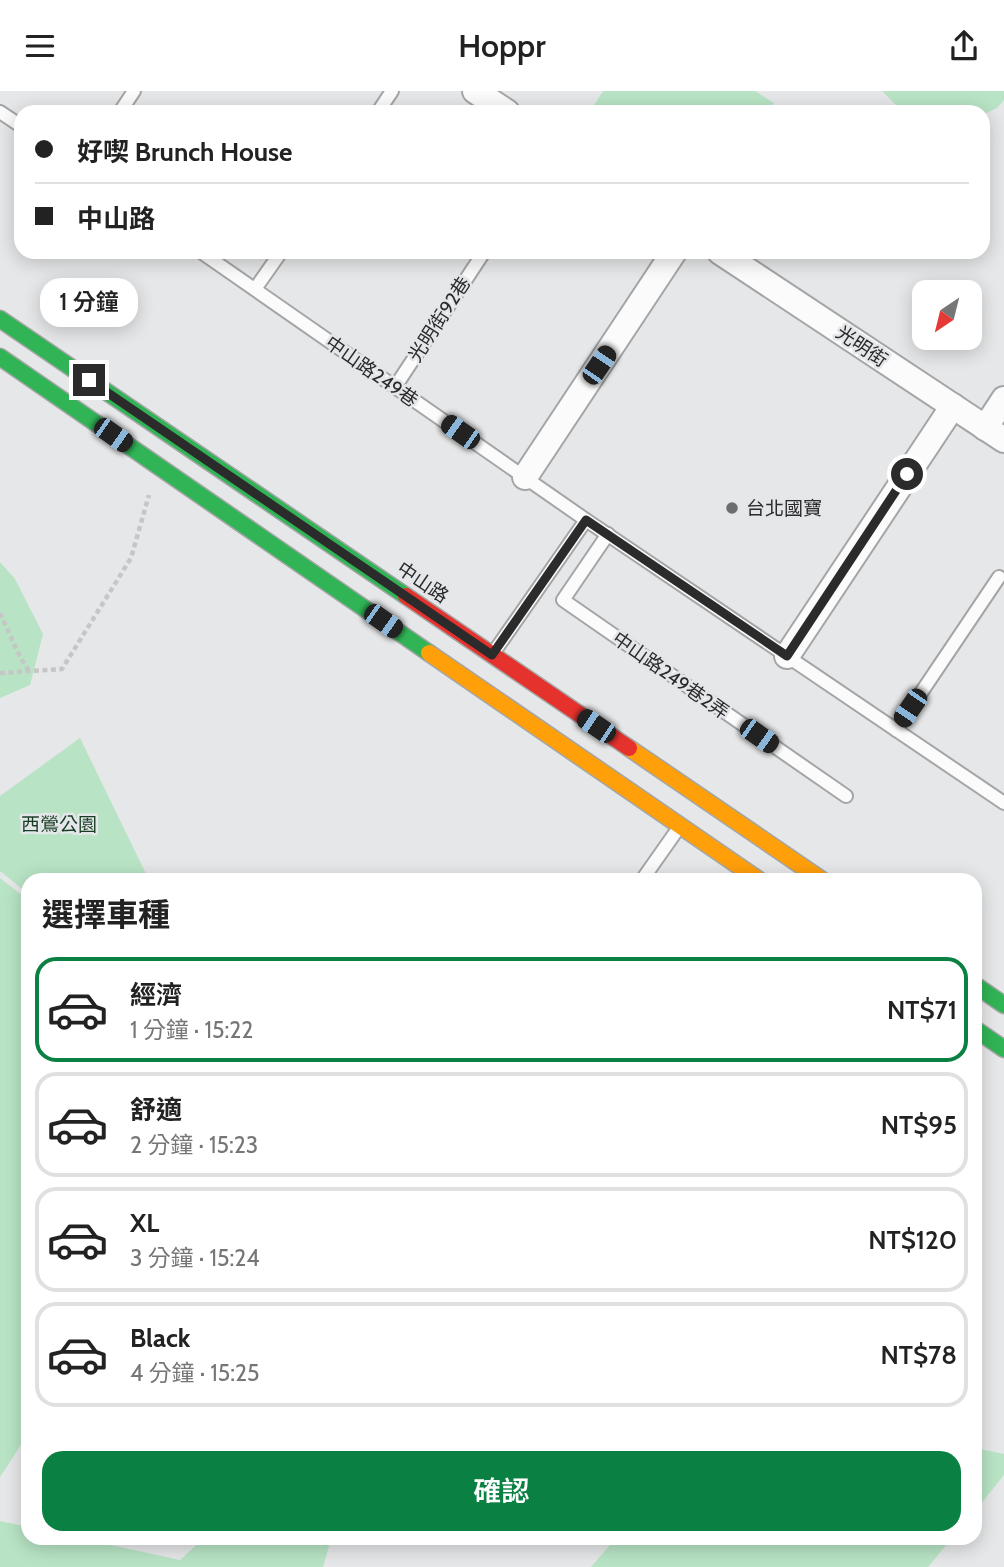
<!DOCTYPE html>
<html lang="zh-TW">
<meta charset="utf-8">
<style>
body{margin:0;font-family:Cabin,"Noto Sans TC",sans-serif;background:#f6f6f6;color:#222;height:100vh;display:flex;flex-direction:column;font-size:26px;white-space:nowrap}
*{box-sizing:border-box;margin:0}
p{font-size:23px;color:#767676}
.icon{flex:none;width:38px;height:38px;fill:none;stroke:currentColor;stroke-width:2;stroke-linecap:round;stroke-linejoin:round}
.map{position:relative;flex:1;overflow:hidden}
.panel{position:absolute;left:21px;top:782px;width:961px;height:672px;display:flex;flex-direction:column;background:#fff;border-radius:21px;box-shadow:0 4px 18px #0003}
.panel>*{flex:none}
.hud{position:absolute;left:14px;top:14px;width:976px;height:154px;border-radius:21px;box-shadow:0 4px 18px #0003;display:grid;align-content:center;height:154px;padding:0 21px;background:#fff}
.needle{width:46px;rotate:215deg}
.fabs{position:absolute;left:912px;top:189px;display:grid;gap:14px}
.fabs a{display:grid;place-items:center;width:70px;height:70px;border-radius:14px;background:#fff;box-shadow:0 4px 18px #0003;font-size:35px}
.end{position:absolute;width:32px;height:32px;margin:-16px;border:9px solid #2b2b2c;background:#fff;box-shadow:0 0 0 4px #fff}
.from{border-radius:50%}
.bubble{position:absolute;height:49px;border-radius:21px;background:#fff;box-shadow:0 4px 18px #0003;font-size:23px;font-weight:600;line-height:49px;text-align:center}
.car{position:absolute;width:21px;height:42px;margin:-21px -10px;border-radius:9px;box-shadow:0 0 5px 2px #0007;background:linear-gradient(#222 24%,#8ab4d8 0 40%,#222 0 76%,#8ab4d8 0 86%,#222 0)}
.hud b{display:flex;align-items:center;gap:24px;height:66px;font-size:26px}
.hud b+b{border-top:2px solid #e0e0e0}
.hud i{width:18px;height:18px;background:#222}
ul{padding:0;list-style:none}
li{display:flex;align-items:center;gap:21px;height:105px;margin:0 14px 10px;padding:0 7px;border:4px solid #e0e0e0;border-radius:21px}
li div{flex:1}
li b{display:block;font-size:26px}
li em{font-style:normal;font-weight:600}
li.selected{border-color:#0b8043}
li>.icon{width:63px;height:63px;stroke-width:1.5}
h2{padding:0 21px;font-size:32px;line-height:84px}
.cta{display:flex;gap:14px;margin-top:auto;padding:14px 21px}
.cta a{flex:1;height:80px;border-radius:21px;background:#0b8043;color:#fff;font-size:28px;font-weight:600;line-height:80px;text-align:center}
header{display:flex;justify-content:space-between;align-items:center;height:91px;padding:0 21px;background:#fff;font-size:32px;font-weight:600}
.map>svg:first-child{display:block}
</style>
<header><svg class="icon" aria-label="menu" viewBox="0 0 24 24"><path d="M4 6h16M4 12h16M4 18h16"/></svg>Hoppr<svg class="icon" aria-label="share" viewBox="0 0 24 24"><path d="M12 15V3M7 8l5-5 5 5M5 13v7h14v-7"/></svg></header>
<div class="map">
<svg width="1004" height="1476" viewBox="0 0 1004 1476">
<rect width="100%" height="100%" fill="#e6e7e8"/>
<g fill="#b8e4c5">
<path d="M603 0H755L774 12 767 21H601L593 16Z"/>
<path d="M882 0H1004V9L997 17 984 23V21H908L896 14Z"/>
<path d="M0 471 15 488 43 543 30 594 0 607Z"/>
<path d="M80 647 149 789H28V798L21 797 0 780V705Z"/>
<path d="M0 787 19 802 28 804V1343L0 1386Z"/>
<path d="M975 1357 1004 1363V1384L975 1420Z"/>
<path d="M0 1430 28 1436V1447H78L180 1469 204 1447H326L329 1455 323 1476H0Z"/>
<path d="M616 1447H952L928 1476H591Z"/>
</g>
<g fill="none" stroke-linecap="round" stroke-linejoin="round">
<defs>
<g id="lane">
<path d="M0 21 21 35"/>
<path d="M120 21 134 0"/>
<path d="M378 21 392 0"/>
<path d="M201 161 586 429 1004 712"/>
<path d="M255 198 281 161"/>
<path d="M395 296 484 161"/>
<path d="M608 443 563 509 846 705"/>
<path d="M494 561 586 429"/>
<path d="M896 639 999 486"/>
<path d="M642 789 680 735"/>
</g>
<g id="street">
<path d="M475 0 507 21"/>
<path d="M720 161 1004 349"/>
<path d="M985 337 1004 308"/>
<path d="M525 386 674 161"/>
<path d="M787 565 953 315"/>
</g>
<g id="fast">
<path d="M0 228 406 505"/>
<path d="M0 266 429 562"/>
<path d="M975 894 1004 914"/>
<path d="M975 938 1004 958"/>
</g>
<g id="slow">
<path d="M429 562 759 789"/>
<path d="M629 657 822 789"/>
</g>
<path id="jam" d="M406 505 629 657"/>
</defs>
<use href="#lane" stroke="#a4a5a6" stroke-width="16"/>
<use href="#street" stroke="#a4a5a6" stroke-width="28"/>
<use href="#fast" stroke="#a4a5a6" stroke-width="19"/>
<use href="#slow" stroke="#a4a5a6" stroke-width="19"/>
<use href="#jam" stroke="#a4a5a6" stroke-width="19"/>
<g stroke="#c6c6c7" stroke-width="4.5" stroke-dasharray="5 3.5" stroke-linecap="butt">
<path d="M0 522 20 566 29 580"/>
<path d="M0 582 62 578 131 467 149 404"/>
</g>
<use href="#lane" stroke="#fbfbfc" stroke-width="12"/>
<use href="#street" stroke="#fbfbfc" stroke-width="24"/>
<use href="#fast" stroke="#30b455" stroke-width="16"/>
<use href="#slow" stroke="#ff9f0a" stroke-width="16"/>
<use href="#jam" stroke="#e5322d" stroke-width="16"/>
</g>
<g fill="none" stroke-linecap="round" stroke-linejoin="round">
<path stroke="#2b2b2c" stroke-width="9" d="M89 289 492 564 586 429 787 565 907 383"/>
</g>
<circle fill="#6c6d6e" stroke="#e5e6e9" stroke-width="2.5" cx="732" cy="417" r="7"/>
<g text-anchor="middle" stroke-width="5" stroke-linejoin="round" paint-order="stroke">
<g font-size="19" fill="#2b2b2c" stroke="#e5e6e9">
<text transform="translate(439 228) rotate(-57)" y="7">光明街92巷</text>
<text transform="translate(862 255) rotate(34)" y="7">光明街</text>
<text transform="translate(372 280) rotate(35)" y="7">中山路249巷</text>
<text transform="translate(423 491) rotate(34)" y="7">中山路</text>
<text transform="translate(671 584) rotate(35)" y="7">中山路249巷2弄</text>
</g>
<g font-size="19" fill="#2b2b2c" stroke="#e5e6e9" text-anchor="start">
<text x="746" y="424">台北國寶</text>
</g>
<g font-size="19" fill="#163d23" stroke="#e5e6e9">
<text x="59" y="740">西鶯公園</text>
</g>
</g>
</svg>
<div class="fabs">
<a><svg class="needle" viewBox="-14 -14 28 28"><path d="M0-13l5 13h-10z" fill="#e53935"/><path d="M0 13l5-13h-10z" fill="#767676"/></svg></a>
</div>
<i class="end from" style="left:907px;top:383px"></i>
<i class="end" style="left:89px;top:289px"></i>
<div class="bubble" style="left:40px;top:187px;width:98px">1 分鐘</div>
<i class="car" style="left:599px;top:274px;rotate:34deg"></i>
<i class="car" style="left:460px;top:341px;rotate:305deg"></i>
<i class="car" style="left:113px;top:344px;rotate:125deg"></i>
<i class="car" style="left:383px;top:530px;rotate:125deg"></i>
<i class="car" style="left:910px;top:617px;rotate:214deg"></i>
<i class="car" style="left:596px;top:635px;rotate:304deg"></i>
<i class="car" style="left:759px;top:645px;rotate:125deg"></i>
<div class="hud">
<b><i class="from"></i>好喫 Brunch House</b>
<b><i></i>中山路</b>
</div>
<section class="panel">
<h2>選擇車種</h2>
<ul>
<li class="selected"><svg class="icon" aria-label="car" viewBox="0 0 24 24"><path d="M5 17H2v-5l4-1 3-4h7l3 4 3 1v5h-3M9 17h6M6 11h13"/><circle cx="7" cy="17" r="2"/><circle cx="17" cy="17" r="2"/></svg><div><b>經濟</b><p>1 分鐘 · 15:22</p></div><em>NT$71</em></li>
<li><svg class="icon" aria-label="car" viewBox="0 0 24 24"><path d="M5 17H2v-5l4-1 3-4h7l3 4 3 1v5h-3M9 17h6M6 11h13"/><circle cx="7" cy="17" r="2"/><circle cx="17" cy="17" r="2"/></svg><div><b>舒適</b><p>2 分鐘 · 15:23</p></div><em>NT$95</em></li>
<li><svg class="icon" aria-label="car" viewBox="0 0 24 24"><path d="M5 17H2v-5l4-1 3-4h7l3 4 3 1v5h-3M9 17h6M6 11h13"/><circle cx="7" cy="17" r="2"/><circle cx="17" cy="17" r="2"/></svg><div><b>XL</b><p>3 分鐘 · 15:24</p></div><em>NT$120</em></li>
<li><svg class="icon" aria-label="car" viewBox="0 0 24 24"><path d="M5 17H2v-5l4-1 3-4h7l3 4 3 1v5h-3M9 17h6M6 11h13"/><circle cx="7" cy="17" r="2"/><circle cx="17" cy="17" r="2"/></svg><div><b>Black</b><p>4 分鐘 · 15:25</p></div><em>NT$78</em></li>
</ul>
<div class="cta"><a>確認</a></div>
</section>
</div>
